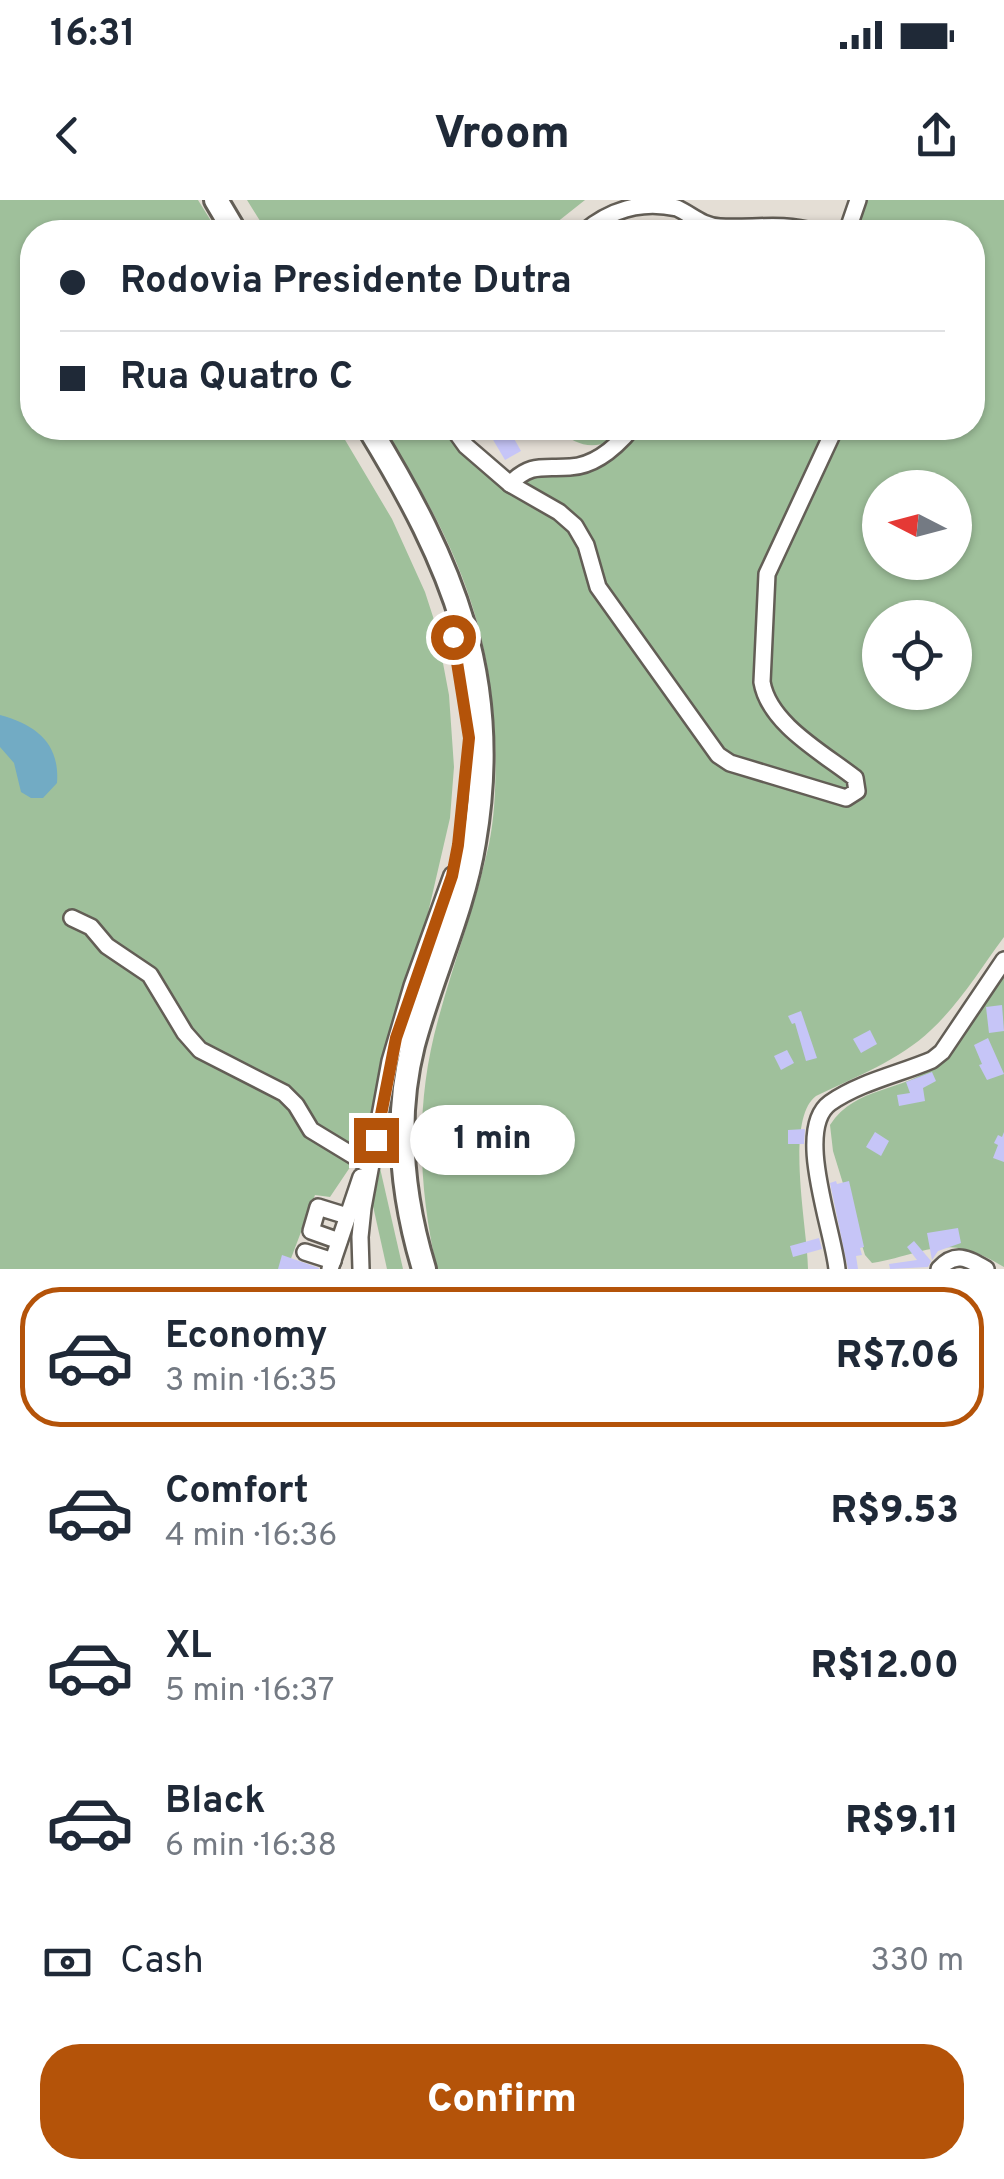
<!DOCTYPE html>
<meta charset="utf-8">
<style>
body{margin:0;font-family:Overpass,sans-serif;background:#f2f2f3;color:#1f2937;height:100vh;display:flex;flex-direction:column;font-size:38px;white-space:nowrap}
*{box-sizing:border-box;margin:0}
p{font-size:32px;color:#747a83}
.icon{flex:none;width:55px;height:55px;fill:none;stroke:currentColor;stroke-width:2;stroke-linecap:round;stroke-linejoin:round}
.map{position:relative;height:1069px;overflow:hidden}
.drawer{display:flex;flex-direction:column;background:#fff;flex:1}
.drawer>*{flex:none}
.guide{position:absolute;left:20px;top:20px;width:965px;height:220px;border-radius:40px;box-shadow:0 2px 8px #0004;display:grid;align-content:center;height:220px;padding:0 40px;background:#fff}
.needle{width:65px;rotate:276deg}
.fabs{position:absolute;left:862px;top:270px;display:grid;gap:20px}
.fabs a{display:grid;place-items:center;width:110px;height:110px;border-radius:50%;background:#fff;box-shadow:0 2px 8px #0004;font-size:50px}
.end{position:absolute;width:45px;height:45px;margin:-22px;border:12px solid #b45309;background:#fff;box-shadow:0 0 0 5px #fff}
.from{border-radius:50%}
.bubble{position:absolute;height:70px;border-radius:35px;background:#fff;box-shadow:0 2px 8px #0004;font-size:32px;font-weight:800;line-height:70px;text-align:center}
.guide b{display:flex;align-items:center;gap:35px;height:95px;font-size:38px}
.guide b+b{border-top:2px solid #e0e1e3}
.guide i{width:25px;height:25px;background:#1f2937}
ul{padding:18px 0 0;list-style:none}
li{display:flex;align-items:center;gap:30px;height:140px;margin:0 20px 15px;padding:0 20px;border:5px solid transparent;border-radius:40px}
li div{flex:1}
li b{display:block;font-size:38px}
li em{font-style:normal;font-weight:800}
li.active{border-color:#b45309}
li>.icon{width:90px;height:90px;stroke-width:1.5}
.pay{display:flex;align-items:center;gap:25px;height:110px;padding:0 40px;font-size:38px}
.pay p{margin-inline-start:auto}
.cta{display:flex;gap:20px;margin-top:auto;padding:20px 40px}
.cta a{flex:1;height:115px;border-radius:40px;background:#b45309;color:#fff;font-size:40px;font-weight:800;line-height:115px;text-align:center}
.status{display:flex;justify-content:space-between;align-items:center;height:70px;padding:0 50px;background:#fff;direction:ltr}
.status svg{height:28px;fill:currentColor}
header{display:flex;justify-content:space-between;align-items:center;height:130px;padding:0 40px;background:#fff;font-size:45px;font-weight:800}
.map>svg:first-child{display:block}
</style>
<div class="status"><b>16:31</b><svg viewBox="0 0 49 12"><path d="M0 12V9h3v3zM5 12V6h3v6zM10 12V3h3v9zM15 12V0h3v12zM26 1h20v11H26zM47 4h2v5h-2z"/></svg></div>
<header><svg class="icon" aria-label="back" viewBox="0 0 24 24"><path d="M15 5l-7 7 7 7"/></svg>Vroom<svg class="icon" aria-label="share" viewBox="0 0 24 24"><path d="M12 15V3M7 8l5-5 5 5M5 13v7h14v-7"/></svg></header>
<div class="map">
<svg width="1004" height="1069" viewBox="0 0 1004 1069">
<rect width="100%" height="100%" fill="#e4ded5"/>
<g fill="#9fc09b" fill-rule="evenodd">
<path d="M0 0H198L218 32H32V228H338L392 319 425 392 436 426 449 495 454 567 450 618 428 713 396 817 371 936 330 997 315 995 287 1069H0Z"/>
<path d="M247 0H585L556 23H533L500 32H267Z"/>
<path d="M862 0H1004V737C981 768 960 803 931 830 900 860 855 877 816 896 784 920 808 1030 808 1069H437C418 986 415 903 438 820 454 761 476 704 489 644 496 610 496 572 495 538 490 422 452 336 390 240L423 228H447L571 328 617 422 709 558 728 570 844 605 854 604 861 596 848 564 787 516 773 498 768 477 771 383 839 228H972V32H851ZM880 288H955V362H880ZM880 418H955V492H880Z"/>
<path d="M557 228H627C604 251 580 251 557 228Z"/>
<path d="M636 228H832L773 353 763 498 851 582 847 592 766 570 723 550 602 385 589 340 514 283 526 272H563Z"/>
<path d="M1004 767V1067C946 1031 929 1053 872 1063L865 1055 833 951 830 925C856 885 903 893 937 864 956 847 988 791 1004 767Z"/>
<path d="M380 968 403 1069H387L373 1006Z"/>
</g>
<path fill="#72abc4" d="M0 515C36 525 60 543 57 583L43 598H31L21 592 14 563 0 547Z"/>
<g fill="#c6c5f7">
<path d="M486 228H508L521 251 505 260Z"/>
<path d="M1002 805 1004 831 989 833 986 807Z"/>
<path d="M801 811 817 858 806 861 795 823 792 824 788 816Z"/>
<path d="M870 830 877 844 861 853 853 839Z"/>
<path d="M988 838 1004 874 987 880 979 865 982 864 974 845Z"/>
<path d="M787 850 794 863 781 870 774 856Z"/>
<path d="M932 872 936 881 923 888 925 901 899 906 897 895 910 893 906 882Z"/>
<path d="M805 929 804 944H788V930Z"/>
<path d="M875 932 889 941 881 956 866 947Z"/>
<path d="M1004 932V962L993 958 998 945 994 943 998 935 1002 937Z"/>
<path d="M836 981 837 984 849 981 852 994 864 1047 860 1048 862 1055 856 1056 858 1069H848L830 983Z"/>
<path d="M958 1028 961 1043 938 1051 932 1060 927 1033Z"/>
<path d="M819 1038 822 1049 793 1057 790 1046Z"/>
<path d="M914 1041 931 1061 928 1067 890 1069 889 1064 917 1060 907 1047Z"/>
<path d="M282 1055 319 1068V1069H278Z"/>
</g>
<g fill="none" stroke-linecap="round" stroke-linejoin="round">
<defs>
<g id="minor">
<path d="M584 32C610 10 642 0 677 8 692 15 702 26 720 27 751 29 783 22 814 32"/>
<path d="M847 32 858 0"/>
<path d="M453 228 466 246 510 284 559 312 575 326 586 345 598 387 718 555 730 563 846 598 857 591 855 578C823 553 769 524 762 482L767 374 835 228"/>
<path d="M510 284C531 262 544 269 570 267 595 266 617 246 632 228"/>
<path d="M72 718 91 727 107 746 150 775 185 833 200 850 284 893 296 905 311 930 367 964"/>
<path d="M339 1041 311 1031 318 1007 347 1016"/>
<path d="M305 1052 333 1061"/>
<path d="M330 1069 361 977"/>
<path d="M361 1069 360 1037 363 1008 390 861 412 786 452 675"/>
<path d="M837 1069C833 1029 794 929 830 903 860 882 899 874 932 860L942 852 1004 760"/>
<path d="M939 1069C955 1051 967 1058 986 1069"/>
</g>
<g id="highway">
<path d="M216 0 235 32"/>
<path d="M369 228C452 364 502 478 474 642 463 711 431 777 413 845 394 920 402 996 424 1069"/>
</g>
</defs>
<use href="#minor" stroke="#635e56" stroke-width="20"/>
<use href="#highway" stroke="#635e56" stroke-width="28"/>
<use href="#minor" stroke="#fff" stroke-width="15"/>
<use href="#highway" stroke="#fff" stroke-width="22"/>
</g>
<g fill="none" stroke-linecap="round" stroke-linejoin="round">
<path stroke="#b45309" stroke-width="12" d="M376 940 396 838 452 676 458 645 469 538 453 437"/>
</g>
</svg>
<div class="fabs">
<a><svg class="needle" viewBox="-14 -14 28 28"><path d="M0-13l5 13h-10z" fill="#e53935"/><path d="M0 13l5-13h-10z" fill="#747a83"/></svg></a>
<a><svg class="icon" aria-label="locate" viewBox="0 0 24 24"><circle cx="12" cy="12" r="6"/><path d="M12 2v4M12 18v4M2 12h4M18 12h4"/></svg></a>
</div>
<i class="end from" style="left:453px;top:437px"></i>
<i class="end" style="left:376px;top:940px"></i>
<div class="bubble" style="left:410px;top:905px;width:165px">1 min</div>
<div class="guide">
<b><i class="from"></i>Rodovia Presidente Dutra</b>
<b><i></i>Rua Quatro C</b>
</div>
</div>
<section class="drawer">
<ul>
<li class="active"><svg class="icon" aria-label="car" viewBox="0 0 24 24"><path d="M5 17H2v-5l4-1 3-4h7l3 4 3 1v5h-3M9 17h6M6 11h13"/><circle cx="7" cy="17" r="2"/><circle cx="17" cy="17" r="2"/></svg><div><b>Economy</b><p>3 min · 16:35</p></div><em>R$7.06</em></li>
<li><svg class="icon" aria-label="car" viewBox="0 0 24 24"><path d="M5 17H2v-5l4-1 3-4h7l3 4 3 1v5h-3M9 17h6M6 11h13"/><circle cx="7" cy="17" r="2"/><circle cx="17" cy="17" r="2"/></svg><div><b>Comfort</b><p>4 min · 16:36</p></div><em>R$9.53</em></li>
<li><svg class="icon" aria-label="car" viewBox="0 0 24 24"><path d="M5 17H2v-5l4-1 3-4h7l3 4 3 1v5h-3M9 17h6M6 11h13"/><circle cx="7" cy="17" r="2"/><circle cx="17" cy="17" r="2"/></svg><div><b>XL</b><p>5 min · 16:37</p></div><em>R$12.00</em></li>
<li><svg class="icon" aria-label="car" viewBox="0 0 24 24"><path d="M5 17H2v-5l4-1 3-4h7l3 4 3 1v5h-3M9 17h6M6 11h13"/><circle cx="7" cy="17" r="2"/><circle cx="17" cy="17" r="2"/></svg><div><b>Black</b><p>6 min · 16:38</p></div><em>R$9.11</em></li>
</ul>
<div class="pay"><svg class="icon" aria-label="cash" viewBox="0 0 24 24"><path d="M3 7h18v10H3z"/><circle cx="12" cy="12" r="2"/></svg>Cash<p>330 m</p></div>
<div class="cta"><a>Confirm</a></div>
</section>
